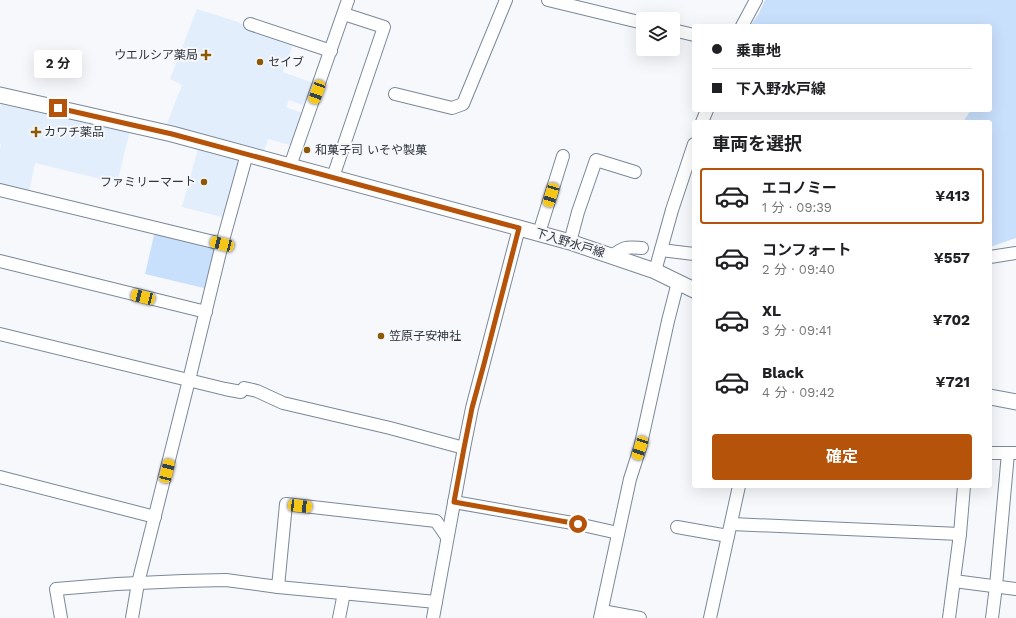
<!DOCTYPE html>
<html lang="ja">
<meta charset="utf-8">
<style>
body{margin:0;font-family:"Work Sans","Noto Sans JP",sans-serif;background:#f2f2f2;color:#202124;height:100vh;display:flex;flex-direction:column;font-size:15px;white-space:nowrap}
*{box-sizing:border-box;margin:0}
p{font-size:13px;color:#757577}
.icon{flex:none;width:22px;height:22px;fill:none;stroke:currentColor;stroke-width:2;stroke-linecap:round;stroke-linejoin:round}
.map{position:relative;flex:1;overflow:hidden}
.panel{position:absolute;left:692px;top:120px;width:300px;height:368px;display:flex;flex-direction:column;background:#fff;border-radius:4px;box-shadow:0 4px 16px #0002}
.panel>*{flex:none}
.hud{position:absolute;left:692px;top:24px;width:300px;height:88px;border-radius:4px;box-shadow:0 4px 16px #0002;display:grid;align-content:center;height:88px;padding:0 20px;background:#fff}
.buttons{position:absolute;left:636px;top:12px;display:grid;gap:8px}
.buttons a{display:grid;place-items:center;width:44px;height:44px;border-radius:4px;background:#fff;box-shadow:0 4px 16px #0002;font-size:20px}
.end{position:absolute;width:18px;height:18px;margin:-9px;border:5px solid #b45309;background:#fff;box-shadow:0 0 0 2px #fff}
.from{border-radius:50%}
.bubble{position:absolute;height:28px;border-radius:4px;background:#fff;box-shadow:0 4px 16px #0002;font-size:13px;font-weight:700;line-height:28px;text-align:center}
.car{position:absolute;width:12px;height:24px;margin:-12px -6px;border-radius:5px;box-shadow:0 0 3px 1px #0007;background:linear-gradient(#f5c518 24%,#345 0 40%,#f5c518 0 76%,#345 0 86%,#f5c518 0)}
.hud b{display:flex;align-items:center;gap:14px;height:38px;font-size:15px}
.hud b+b{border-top:1px solid #e0e0e0}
.hud i{width:10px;height:10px;background:#202124}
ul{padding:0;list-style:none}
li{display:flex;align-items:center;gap:12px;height:56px;margin:0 8px 6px;padding:0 12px;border:2px solid transparent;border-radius:4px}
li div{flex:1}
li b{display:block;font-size:15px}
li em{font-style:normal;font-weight:700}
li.active{border-color:#b45309}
li>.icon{width:36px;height:36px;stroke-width:1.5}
h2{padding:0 20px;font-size:18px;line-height:48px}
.primary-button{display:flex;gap:8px;margin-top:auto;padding:8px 20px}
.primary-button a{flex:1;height:46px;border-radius:4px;background:#b45309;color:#fff;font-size:16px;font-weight:700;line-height:46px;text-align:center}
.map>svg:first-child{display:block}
</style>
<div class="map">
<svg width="1016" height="618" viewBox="0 0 1016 618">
<rect width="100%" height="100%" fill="#f6f8fc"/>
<g fill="#e3eefd">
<path d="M197 9 238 22 249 28 294 42 283 72 316 84 308 107 289 100 286 107 305 114 294 146 268 139 264 152 166 126 182 85 170 79Z"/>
<path d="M1 104 130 131 117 183 35 163 29 192 0 185V150L1 144 0 143V109Z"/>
<path d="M199 145 242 156 226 218 182 207Z"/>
</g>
<g fill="#c9e0fd">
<path d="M765 0H1016V238L990 247V122H963L971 110H990V26H750L758 15Z"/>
<path d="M155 231 218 246 208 289 145 274Z"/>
</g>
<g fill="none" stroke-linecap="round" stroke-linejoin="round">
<defs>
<g id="minor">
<path d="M548 0 643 23"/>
<path d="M250 24 331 51"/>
<path d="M742 26 756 0"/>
<path d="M673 30 694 35"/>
<path d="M395 94 452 108 463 104 506 0"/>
<path d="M702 122 707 110"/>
<path d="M290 166 348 0"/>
<path d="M333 177 384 27 344 14"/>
<path d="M0 190 222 244"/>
<path d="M539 233 563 156"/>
<path d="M570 242 578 212 596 160 635 172"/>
<path d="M661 250 694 254"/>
<path d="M612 256C625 246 626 247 642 248"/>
<path d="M990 257 1016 253"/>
<path d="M0 261 206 312"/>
<path d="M655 271 672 210 694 144"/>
<path d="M0 334 225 389 241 392 244 388 257 391 283 403 390 428 464 448"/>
<path d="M990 453H1015"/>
<path d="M0 477 155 517"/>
<path d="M454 502 578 524 618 533"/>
<path d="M731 524 960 534"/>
<path d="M677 527 728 536"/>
<path d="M954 581 1016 589"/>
<path d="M278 587 286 504 436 521 447 537"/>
<path d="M602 611 640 618"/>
<path d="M61 618 56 589 117 584 183 581 226 580 278 587 436 602"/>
<path d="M132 618 138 583 189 380 222 244 247 154"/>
<path d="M339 618 344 593"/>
<path d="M433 618 464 448 472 408 519 228"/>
<path d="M600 618 630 479 640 448 668 321 678 282"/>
<path d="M710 618 739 486"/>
<path d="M949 618 960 534 964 486"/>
<path d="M992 618 996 586 1008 453"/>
</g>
<g id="major">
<path d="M0 95 172 134 519 228 570 242 655 271 694 290"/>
<path d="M990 397 1016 402"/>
</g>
</defs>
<use href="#minor" stroke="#7b8898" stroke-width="14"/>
<use href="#major" stroke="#7b8898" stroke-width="17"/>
<use href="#minor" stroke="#fff" stroke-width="12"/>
<use href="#major" stroke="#fff" stroke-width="15"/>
</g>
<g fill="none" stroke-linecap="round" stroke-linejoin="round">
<path stroke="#b45309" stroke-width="5" d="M58 108 172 134 519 228 484 364 472 408 464 448 454 502 578 524"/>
</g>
<g fill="#8c5805" stroke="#f6f8fc" stroke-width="1.5">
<path d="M204 49h4v4h4v4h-4v4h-4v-4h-4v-4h4z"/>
<circle cx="260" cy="62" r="4"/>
<path d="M34 126h4v4h4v4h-4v4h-4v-4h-4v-4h4z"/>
<circle cx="307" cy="150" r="4"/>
<circle cx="204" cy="182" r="4"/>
<circle cx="381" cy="336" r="4"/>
</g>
<g text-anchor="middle" stroke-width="4" stroke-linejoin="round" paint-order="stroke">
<g font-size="12" fill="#2f343b" stroke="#f6f8fc" text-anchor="start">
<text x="198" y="59" text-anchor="end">ウエルシア薬局</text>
<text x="268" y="66">セイブ</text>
<text x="44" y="136">カワチ薬品</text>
<text x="315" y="154">和菓子司 いそや製菓</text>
<text x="196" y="186" text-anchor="end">ファミリーマート</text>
<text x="389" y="340">笠原子安神社</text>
</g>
<g font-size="12" fill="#2f343b" stroke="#f6f8fc">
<text transform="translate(570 243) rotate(17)" y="4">下入野水戸線</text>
</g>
</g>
</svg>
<div class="buttons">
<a><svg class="icon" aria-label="layers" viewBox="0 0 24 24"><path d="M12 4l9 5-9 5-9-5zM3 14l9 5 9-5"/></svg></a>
</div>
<i class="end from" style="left:578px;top:524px"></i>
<i class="end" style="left:58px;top:108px"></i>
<div class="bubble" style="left:34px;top:50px;width:48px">2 分</div>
<i class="car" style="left:317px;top:92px;rotate:200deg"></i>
<i class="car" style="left:551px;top:195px;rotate:197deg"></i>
<i class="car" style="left:222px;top:244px;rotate:284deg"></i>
<i class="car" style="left:143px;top:297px;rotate:284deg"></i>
<i class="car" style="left:640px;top:448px;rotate:199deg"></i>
<i class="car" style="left:167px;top:471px;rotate:14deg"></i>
<i class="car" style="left:300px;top:506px;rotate:96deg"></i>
<div class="hud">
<b><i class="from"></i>乗車地</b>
<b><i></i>下入野水戸線</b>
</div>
<section class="panel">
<h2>車両を選択</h2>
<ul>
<li class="active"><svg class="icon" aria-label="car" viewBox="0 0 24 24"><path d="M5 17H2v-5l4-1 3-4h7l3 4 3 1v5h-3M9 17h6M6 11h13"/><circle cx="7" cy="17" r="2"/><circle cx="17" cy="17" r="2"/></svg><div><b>エコノミー</b><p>1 分 · 09:39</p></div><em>¥413</em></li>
<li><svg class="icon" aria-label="car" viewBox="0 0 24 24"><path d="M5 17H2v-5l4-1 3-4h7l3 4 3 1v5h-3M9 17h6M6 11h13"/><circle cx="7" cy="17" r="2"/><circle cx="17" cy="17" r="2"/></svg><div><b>コンフォート</b><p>2 分 · 09:40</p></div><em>¥557</em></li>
<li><svg class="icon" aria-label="car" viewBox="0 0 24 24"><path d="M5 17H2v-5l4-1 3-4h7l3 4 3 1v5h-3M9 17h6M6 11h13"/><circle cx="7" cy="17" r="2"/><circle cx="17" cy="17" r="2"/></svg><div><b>XL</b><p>3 分 · 09:41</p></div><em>¥702</em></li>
<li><svg class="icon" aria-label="car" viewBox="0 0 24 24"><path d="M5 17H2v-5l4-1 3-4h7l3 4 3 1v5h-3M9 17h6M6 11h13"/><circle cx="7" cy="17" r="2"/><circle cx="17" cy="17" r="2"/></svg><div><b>Black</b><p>4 分 · 09:42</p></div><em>¥721</em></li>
</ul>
<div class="primary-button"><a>確定</a></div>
</section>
</div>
